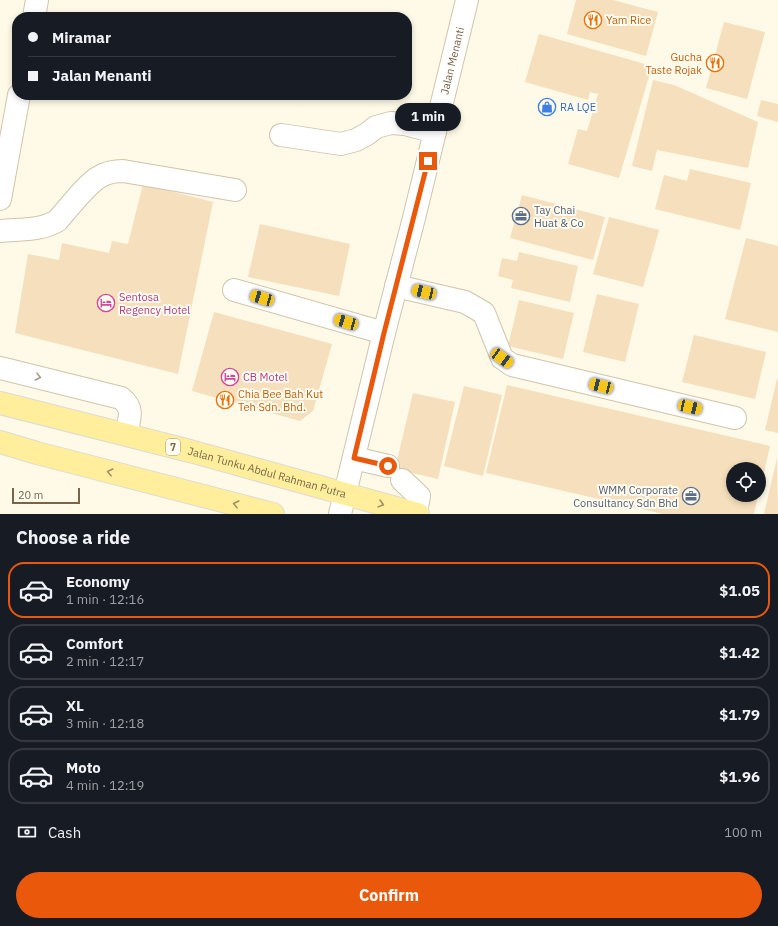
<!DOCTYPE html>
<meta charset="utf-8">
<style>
body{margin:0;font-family:"IBM Plex Sans",sans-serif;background:#20242c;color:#f1f3f6;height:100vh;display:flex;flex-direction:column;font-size:15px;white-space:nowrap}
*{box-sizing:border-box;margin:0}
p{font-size:13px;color:#9ea1a6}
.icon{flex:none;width:22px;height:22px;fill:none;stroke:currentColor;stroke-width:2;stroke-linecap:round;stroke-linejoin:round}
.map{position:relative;height:514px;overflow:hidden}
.side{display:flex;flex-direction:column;background:#171b24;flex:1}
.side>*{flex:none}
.banner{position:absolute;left:12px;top:12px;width:400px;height:88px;border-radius:16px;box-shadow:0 2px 6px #0003;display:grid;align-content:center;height:88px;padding:0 16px;background:#171b24}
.fabs{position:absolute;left:726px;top:462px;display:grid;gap:8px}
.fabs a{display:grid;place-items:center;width:40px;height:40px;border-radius:50%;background:#171b24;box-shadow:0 2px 6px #0003;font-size:20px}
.scale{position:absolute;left:12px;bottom:10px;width:68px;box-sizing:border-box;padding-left:4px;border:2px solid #7a6548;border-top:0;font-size:11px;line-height:14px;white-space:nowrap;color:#7a6548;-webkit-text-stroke:3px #fffcef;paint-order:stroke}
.end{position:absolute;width:18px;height:18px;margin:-9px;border:5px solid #ea580c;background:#fff;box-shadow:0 0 0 2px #fff}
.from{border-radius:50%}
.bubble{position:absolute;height:28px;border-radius:14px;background:#171b24;box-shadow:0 2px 6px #0003;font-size:13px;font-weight:700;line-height:28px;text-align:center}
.car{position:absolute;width:12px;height:24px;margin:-12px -6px;border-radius:5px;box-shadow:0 0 3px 1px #0007;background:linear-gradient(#f5c518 24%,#345 0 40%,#f5c518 0 76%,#345 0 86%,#f5c518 0)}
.banner b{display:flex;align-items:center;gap:14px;height:38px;font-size:15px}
.banner b+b{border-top:1px solid #363941}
.banner i{width:10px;height:10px;background:#f1f3f6}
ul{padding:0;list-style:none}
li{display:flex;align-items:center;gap:12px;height:56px;margin:0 8px 6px;padding:0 8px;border:2px solid #363941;border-radius:16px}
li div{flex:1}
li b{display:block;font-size:15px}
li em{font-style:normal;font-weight:700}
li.active{border-color:#ea580c}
li>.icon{width:36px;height:36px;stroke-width:1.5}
h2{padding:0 16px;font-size:18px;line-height:48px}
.pay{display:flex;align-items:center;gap:10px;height:44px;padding:0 16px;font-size:15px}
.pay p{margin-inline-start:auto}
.action{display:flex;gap:8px;margin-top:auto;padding:8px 16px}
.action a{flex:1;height:46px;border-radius:24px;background:#ea580c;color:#fff;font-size:16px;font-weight:700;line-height:46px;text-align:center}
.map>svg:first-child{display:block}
</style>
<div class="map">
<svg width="778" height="514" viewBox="0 0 778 514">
<rect width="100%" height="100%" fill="#fefae7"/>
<g fill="#f6dfbc">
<path d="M576 0H613L658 12 646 56 567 34Z"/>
<path d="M724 22 765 32 747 99 706 88Z"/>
<path d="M539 34 652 66 619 178 568 164 578 129 587 131 598 94 590 92 588 100 525 82Z"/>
<path d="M653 80 674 85 758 122 748 168 657 150 652 171 632 166Z"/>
<path d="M761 100 778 104V122L757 116Z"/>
<path d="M690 169 751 183 740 230 655 209 664 175 687 181Z"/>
<path d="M143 184 213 202 178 374 15 333 28 254 59 260 62 243 109 253 112 241 128 244Z"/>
<path d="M522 195 605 217 593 260 510 238Z"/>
<path d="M609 217 659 230 643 287 593 274Z"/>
<path d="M260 224 350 244 339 296 248 277Z"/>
<path d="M746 238 778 246V332L725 319Z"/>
<path d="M519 252 578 266 570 302 511 288 513 280 498 276 502 258 517 261Z"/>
<path d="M597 294 639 304 625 362 583 352Z"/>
<path d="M519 300 574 313 563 359 508 346Z"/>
<path d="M214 312 332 344 313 411 300 421 192 391Z"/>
<path d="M694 335 766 352 755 399 682 382Z"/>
<path d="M777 379H778V433L765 430Z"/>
<path d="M507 385 770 446 760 490 759 469H733V495H758L754 514H663L486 473Z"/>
<path d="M464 386 502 395 483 476 444 466Z"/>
<path d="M413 393 455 402 438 479 395 469Z"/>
<path d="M777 458 778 514H764Z"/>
</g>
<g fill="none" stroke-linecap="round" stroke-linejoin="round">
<defs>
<g id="minor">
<path d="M34 17 37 0"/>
<path d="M281 135 341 144 356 140 367 134 376 127 391 123 405 124 435 132"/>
<path d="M0 199 19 95"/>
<path d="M0 231C19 229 40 231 57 221 67 210 88 182 101 176 108 172 115 171 123 171L235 190"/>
<path d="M396 286 465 302 484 313 502 358 512 365 735 418"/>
<path d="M234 290 384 333"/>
<path d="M0 368 121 398C135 409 129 419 126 434"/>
<path d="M354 458 388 466"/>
<path d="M402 480 419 496 416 513"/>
<path id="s1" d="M340 514 384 333 414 218 467 0"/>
</g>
<g id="major">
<path id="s2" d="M0 403 190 451 418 514"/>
<path d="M0 442 37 453 273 514"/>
</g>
</defs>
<use href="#minor" stroke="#d1c4ab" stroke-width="24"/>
<use href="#major" stroke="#dfdad3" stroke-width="24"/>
<use href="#minor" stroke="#fff" stroke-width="22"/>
<use href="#major" stroke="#ffef9d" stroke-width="22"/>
</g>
<defs><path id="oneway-chevron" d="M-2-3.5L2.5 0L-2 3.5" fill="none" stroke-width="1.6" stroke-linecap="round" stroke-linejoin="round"/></defs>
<use stroke="#a99b88" href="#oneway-chevron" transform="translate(38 377) rotate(14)"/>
<g stroke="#a28e62">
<use href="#oneway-chevron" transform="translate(110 472) rotate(-166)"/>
<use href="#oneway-chevron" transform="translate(236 504) rotate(-166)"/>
<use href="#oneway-chevron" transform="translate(381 504) rotate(15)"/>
</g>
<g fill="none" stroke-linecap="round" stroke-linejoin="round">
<path stroke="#ea580c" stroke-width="5" d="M388 466 354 458 384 333 428 161"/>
</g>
<defs>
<symbol id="restaurant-ring" viewBox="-11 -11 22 22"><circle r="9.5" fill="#fffcef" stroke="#e8710a" stroke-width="1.5"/><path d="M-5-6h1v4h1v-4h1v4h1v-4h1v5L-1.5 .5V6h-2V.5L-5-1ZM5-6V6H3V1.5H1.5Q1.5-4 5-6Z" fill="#e8710a"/></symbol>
<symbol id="shop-ring" viewBox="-11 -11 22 22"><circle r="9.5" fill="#fffcef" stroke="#3f7fe0" stroke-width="1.5"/><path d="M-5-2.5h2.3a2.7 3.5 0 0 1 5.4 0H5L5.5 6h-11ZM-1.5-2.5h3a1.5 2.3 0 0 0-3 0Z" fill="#3f7fe0"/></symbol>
<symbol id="office-ring" viewBox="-11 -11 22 22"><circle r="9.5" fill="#fffcef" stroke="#5c6f8a" stroke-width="1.5"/><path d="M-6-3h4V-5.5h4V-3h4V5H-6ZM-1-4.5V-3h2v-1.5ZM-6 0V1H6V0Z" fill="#5c6f8a"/></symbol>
<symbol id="hotel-ring" viewBox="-11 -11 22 22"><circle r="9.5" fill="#fffcef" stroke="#d1479c" stroke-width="1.5"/><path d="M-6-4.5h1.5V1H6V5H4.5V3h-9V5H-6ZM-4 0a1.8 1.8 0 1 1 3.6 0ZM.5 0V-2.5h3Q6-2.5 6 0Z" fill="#d1479c"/></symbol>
</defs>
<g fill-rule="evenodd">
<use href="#restaurant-ring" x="583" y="10" width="20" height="20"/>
<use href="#restaurant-ring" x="705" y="53" width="20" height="20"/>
<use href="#shop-ring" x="537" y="97" width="20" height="20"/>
<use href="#office-ring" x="511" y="206" width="20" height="20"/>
<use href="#hotel-ring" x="96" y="293" width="20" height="20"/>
<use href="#hotel-ring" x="220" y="367" width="20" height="20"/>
<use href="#restaurant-ring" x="215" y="390" width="20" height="20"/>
<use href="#office-ring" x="681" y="486" width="20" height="20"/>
</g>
<g text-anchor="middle" stroke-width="4" stroke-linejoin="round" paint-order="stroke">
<rect fill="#fffcef" stroke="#a2927a" stroke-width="1" x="166" y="439" width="14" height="16" rx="3"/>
<g font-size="10" font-weight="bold" fill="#7a6548">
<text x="173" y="451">7</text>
</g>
<g font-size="11" fill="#c56008" stroke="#fffcef" text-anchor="start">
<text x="606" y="24">Yam Rice</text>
<text x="702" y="61" text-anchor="end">Gucha<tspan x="702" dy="13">Taste Rojak</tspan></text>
<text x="238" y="398">Chia Bee Bah Kut<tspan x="238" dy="13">Teh Sdn. Bhd.</tspan></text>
</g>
<g font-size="11" fill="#7a6548" stroke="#fffcef">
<text dy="4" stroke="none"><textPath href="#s1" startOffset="467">Jalan Menanti</textPath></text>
<text dy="4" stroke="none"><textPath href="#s2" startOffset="276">Jalan Tunku Abdul Rahman Putra</textPath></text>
</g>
<g font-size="11" fill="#366cbe" stroke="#fffcef" text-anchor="start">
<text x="560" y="111">RA LQE</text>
</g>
<g font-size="11" fill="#4e5e75" stroke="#fffcef" text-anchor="start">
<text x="534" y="214">Tay Chai<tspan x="534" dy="13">Huat &amp; Co</tspan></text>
<text x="678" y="494" text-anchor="end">WMM Corporate<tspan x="678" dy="13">Consultancy Sdn Bhd</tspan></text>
</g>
<g font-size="11" fill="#b23c85" stroke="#fffcef" text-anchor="start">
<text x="119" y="301">Sentosa<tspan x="119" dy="13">Regency Hotel</tspan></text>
<text x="243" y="381">CB Motel</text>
</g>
</g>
</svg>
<div class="fabs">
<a><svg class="icon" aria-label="locate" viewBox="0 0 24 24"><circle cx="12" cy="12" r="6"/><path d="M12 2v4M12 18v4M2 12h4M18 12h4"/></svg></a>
</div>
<div class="scale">20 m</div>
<i class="end from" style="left:388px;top:466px"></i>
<i class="end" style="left:428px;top:161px"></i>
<div class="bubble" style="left:395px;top:103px;width:66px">1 min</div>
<i class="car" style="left:424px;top:292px;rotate:283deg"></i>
<i class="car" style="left:262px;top:298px;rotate:286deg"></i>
<i class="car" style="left:346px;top:322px;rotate:286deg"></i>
<i class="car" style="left:502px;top:358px;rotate:126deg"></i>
<i class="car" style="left:601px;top:386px;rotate:284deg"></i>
<i class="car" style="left:690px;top:407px;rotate:103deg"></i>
<div class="banner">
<b><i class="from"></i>Miramar</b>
<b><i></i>Jalan Menanti</b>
</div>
</div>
<section class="side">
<h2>Choose a ride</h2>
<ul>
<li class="active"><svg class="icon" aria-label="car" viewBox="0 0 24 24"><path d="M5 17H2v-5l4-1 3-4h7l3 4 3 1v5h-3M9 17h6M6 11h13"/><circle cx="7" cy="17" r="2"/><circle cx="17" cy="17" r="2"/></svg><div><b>Economy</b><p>1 min · 12:16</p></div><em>$1.05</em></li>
<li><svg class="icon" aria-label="car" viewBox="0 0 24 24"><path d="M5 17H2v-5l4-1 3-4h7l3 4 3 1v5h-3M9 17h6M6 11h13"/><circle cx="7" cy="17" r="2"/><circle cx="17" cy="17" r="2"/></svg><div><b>Comfort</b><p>2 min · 12:17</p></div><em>$1.42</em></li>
<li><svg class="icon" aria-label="car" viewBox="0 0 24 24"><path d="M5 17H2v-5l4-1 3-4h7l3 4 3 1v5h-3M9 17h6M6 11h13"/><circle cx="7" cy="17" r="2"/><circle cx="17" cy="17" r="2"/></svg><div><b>XL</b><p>3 min · 12:18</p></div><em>$1.79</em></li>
<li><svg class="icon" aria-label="car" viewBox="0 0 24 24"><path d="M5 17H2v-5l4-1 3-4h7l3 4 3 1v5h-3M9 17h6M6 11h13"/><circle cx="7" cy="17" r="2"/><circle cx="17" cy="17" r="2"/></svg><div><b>Moto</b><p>4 min · 12:19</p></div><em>$1.96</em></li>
</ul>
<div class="pay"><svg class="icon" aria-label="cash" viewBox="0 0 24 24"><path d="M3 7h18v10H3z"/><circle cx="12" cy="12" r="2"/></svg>Cash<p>100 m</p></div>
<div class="action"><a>Confirm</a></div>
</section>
